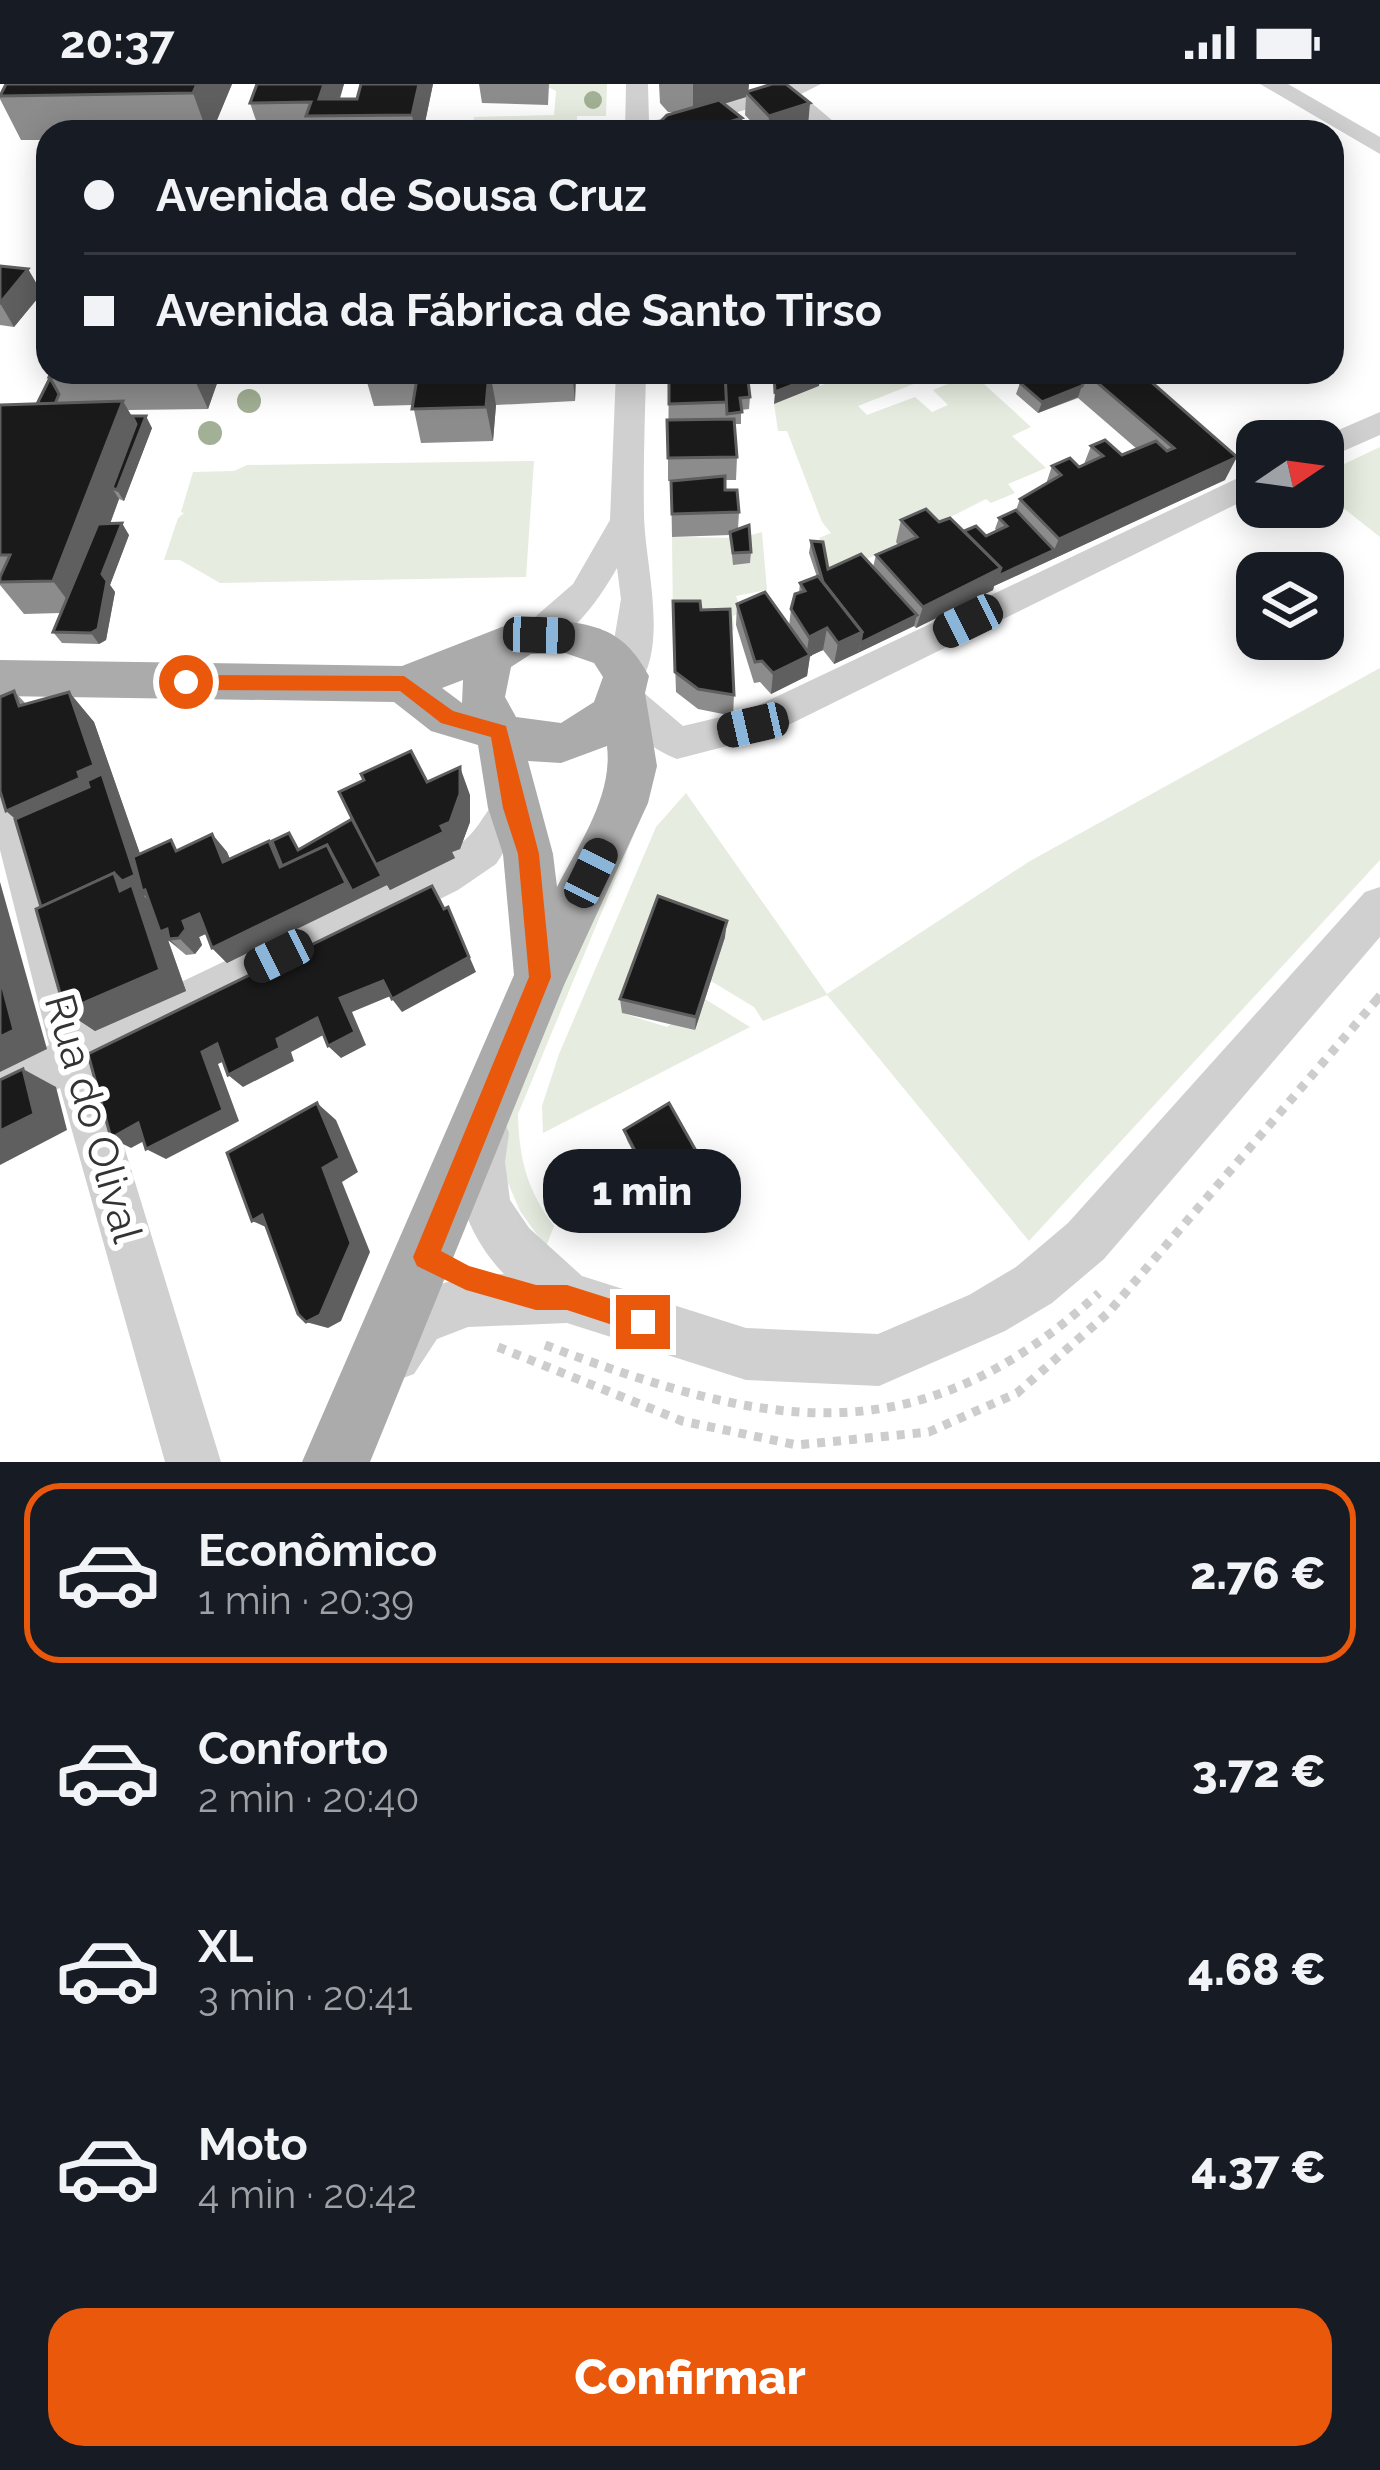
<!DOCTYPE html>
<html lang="pt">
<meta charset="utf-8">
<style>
body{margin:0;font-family:Raleway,sans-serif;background:#20242c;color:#f1f3f6;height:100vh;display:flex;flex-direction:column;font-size:45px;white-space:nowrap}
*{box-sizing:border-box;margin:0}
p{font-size:39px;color:#9ea1a6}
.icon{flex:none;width:66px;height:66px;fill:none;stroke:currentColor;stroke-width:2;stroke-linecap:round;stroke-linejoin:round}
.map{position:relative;height:1378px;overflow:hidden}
.sheet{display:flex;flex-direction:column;background:#171b24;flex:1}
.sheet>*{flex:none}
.top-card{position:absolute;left:36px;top:36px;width:1308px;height:264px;border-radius:36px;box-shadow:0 6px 30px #0003;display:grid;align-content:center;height:264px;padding:0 48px;background:#171b24}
.needle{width:78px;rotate:77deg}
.buttons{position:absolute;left:1236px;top:336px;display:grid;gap:24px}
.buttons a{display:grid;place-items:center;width:108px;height:108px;border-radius:24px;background:#171b24;box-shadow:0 6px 30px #0003;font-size:60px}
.end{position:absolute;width:54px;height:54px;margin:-27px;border:15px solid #ea580c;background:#fff;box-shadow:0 0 0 6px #fff}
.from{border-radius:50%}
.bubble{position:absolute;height:84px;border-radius:36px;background:#171b24;box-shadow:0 6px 30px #0003;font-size:39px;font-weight:800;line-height:84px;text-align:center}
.car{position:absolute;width:36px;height:72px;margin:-36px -18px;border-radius:15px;box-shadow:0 0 9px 3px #0007;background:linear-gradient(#222 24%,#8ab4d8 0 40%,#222 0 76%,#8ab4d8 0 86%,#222 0)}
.top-card b{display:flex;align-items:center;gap:42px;height:114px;font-size:45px}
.top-card b+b{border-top:3px solid #363941}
.top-card i{width:30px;height:30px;background:#f1f3f6}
ul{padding:21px 0 0;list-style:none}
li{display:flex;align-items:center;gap:36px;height:180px;margin:0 24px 18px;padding:0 24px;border:6px solid transparent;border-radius:36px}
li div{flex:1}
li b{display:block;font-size:45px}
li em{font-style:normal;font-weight:800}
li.active{border-color:#ea580c}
li>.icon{width:108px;height:108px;stroke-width:1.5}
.button{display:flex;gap:24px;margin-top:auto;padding:24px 48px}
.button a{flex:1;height:138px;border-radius:36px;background:#ea580c;color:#fff;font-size:48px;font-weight:800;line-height:138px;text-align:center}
.status{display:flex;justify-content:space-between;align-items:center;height:84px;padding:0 60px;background:#171b24;direction:ltr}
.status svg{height:33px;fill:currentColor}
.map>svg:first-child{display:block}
</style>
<div class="status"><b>20:37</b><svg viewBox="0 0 49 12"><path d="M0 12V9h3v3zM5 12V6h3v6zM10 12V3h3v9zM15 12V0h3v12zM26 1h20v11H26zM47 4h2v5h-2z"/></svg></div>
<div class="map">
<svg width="1380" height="1378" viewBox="0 0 1380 1378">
<rect width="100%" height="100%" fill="#fff"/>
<g fill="#e6ecdf">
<path d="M542 0H607L606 32H577V48H472L474 33 554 31 556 7Z"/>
<path d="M856 288H944L858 322 867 331 915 313 932 328 948 321 933 306 973 290 1031 343 1012 352 1046 384 1008 400 1015 409 991 419 986 415 832 493 819 454 831 449 822 438 787 347H778L774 320Z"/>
<path d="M1380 363V453L1323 408V390Z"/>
<path d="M534 377 526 493 220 499 180 476H164L178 434 184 429 181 428 193 388 234 387 247 381Z"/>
<path d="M762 448 767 506 736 512 742 528 733 532 734 546 700 547 673 539 672 453 742 454 733 480 750 479 748 452Z"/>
<path d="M1380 584V776L1029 1157 827 911 763 937 754 923 711 897 622 929 667 943 705 915 750 943 543 1049 542 1022 559 970 656 743 686 709 827 910 1030 777Z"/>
<path d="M647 719 518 1030C519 1075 527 1106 554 1142L546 1163 520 1127 502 1085V1028Z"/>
</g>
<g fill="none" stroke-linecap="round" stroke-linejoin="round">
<path stroke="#cdcdcd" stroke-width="8" stroke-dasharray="6 6" stroke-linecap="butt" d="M1377 915 1380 911"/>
<g stroke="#cdcdcd" stroke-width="9" stroke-dasharray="8 8" stroke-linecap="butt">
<path d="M545 1261C762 1342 914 1378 1099 1209"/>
<path d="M498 1263 682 1337 797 1361 929 1348 1017 1309 1108 1229 1380 912"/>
</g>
<g fill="#d0d0d0" fill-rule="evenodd">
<path d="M626 0H648L649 38 785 0H821L801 10 846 48H819L780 16 667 48H625Z"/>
<path d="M1260 0H1288L1380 53V70Z"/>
<path d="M616 288H646C645 335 643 382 644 429 644 477 670 562 637 603L683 642 746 627 1257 385V410L766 652 677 675C652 666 617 637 605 614L613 602 608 592 621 515 617 484C595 523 552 584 499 567L494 557 499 547 528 539 573 500 610 436Z"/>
<path d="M1380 328V351L1323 376V357H1313Z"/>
<path d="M0 671 14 676 19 688 89 942 428 780C442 771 459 763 469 752 489 732 494 700 527 712L533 724 496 780 458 806 100 984 221 1378H165L60 1004 0 1032V985L49 961 0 766Z"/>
<path d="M1380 803V853L1104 1175 1052 1219 1005 1247 879 1302 746 1296 567 1239 468 1243 437 1255 414 1290 395 1297 376 1290 369 1271C394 1210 441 1192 504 1190 463 1147 445 1089 468 1032L485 1025 502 1032 509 1049 505 1078 510 1116 529 1144 582 1192 746 1244 878 1250 969 1211 1016 1183 1068 1139 1365 808Z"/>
</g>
<path fill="#ababab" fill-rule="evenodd" d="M539 534C592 541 621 540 649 592L645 609 657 682 648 719 564 901 370 1378H302L514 891 503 770 488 724 478 661 431 647 394 618 0 612V576L402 582 507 541ZM565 569 594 579 603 593 594 618 561 639 516 633 505 613 511 583 531 570ZM463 596 462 619 442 604ZM607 662C613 712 579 760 557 803L553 770 528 677 561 679Z"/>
</g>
<g fill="#a2b095">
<circle cx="593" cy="16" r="9"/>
<circle cx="249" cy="317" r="12"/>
<circle cx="210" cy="349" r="12"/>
</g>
<g fill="#8c8c8c">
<path d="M232 0 212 48H48V56H21L0 15V9Z"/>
<path d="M257 0H344L340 15H357L433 0 423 48H260L250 19Z"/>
<path d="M479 0H549L548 21 482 19Z"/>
<path d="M659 0H749L748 7 808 42 790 48H761L745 31 746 13 724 20 742 34V48H660L677 28H668L660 19Z"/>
<path d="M0 182 28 185 42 209 14 243 0 241Z"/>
<path d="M221 288 208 325 128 326 132 332 152 344 124 417 119 415 110 440 129 451 110 501 115 508 106 556 99 560 62 559 53 548 61 529 24 530 0 501V321L37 320 49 293Z"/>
<path d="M364 288H576L575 317 496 321 493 357 421 359 413 321 374 322Z"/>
<path d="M669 288 750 313 749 325 741 326V340H735L737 373 736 396H725V406L739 428 738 445 751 468 750 479 733 481 730 451 672 453 671 397H673H668V374Z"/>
<path d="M1020 288H1065L1070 293 1080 288H1140L1225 396 994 502 993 506 916 544 914 542 834 580 823 566 810 572 807 592 771 610 760 598 754 599 736 541 737 520 789 542 791 525 799 509 800 499 817 493 809 469 811 457 828 485 873 483 876 471 898 461 896 458 901 436 939 438 964 447 986 452 997 447 995 445 999 434 1016 426 1020 415 1046 400 1052 382 1079 383 1084 380 1091 362 1122 371 1137 365 1078 314 1038 329 1016 310 1020 299 1028 295Z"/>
<path d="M673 517 701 526 734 611 733 632 698 625 676 608Z"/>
<path d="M14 607 26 620 69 608 94 638 140 770 180 766 212 750 227 768 230 775 276 767 289 749 299 765 427 698 470 711V738L460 765 452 768 455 774 390 806 387 801 227 879 212 864 207 849 199 853 202 861 195 870 186 871 168 856 186 907 95 947 65 927 41 823Z"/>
<path d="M725 853 695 946 622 929 620 915Z"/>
<path d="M624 1046 704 1090 659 1119 627 1056Z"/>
</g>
<g fill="#5f5f5f">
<path d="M197 0H232L212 48H207L193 9Z"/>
<path d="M324 0H344L334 32 319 15Z"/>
<path d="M419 0H433L423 48H415L412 31Z"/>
<path d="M693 0H749L748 10 746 8V13L693 29Z"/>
<path d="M810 19 808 42 790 48H768L769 32Z"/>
<path d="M742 34V48H707V45Z"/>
<path d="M28 185 42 209 14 243 0 219Z"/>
<path d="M193 288H221L208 325 192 290Z"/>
<path d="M490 288 496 321 493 357 486 323Z"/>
<path d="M572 288H576L575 317Z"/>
<path d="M821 290 819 302 774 320 775 308Z"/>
<path d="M1082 302 1078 313 1038 329 1042 318Z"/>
<path d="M123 317 140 347 146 332 152 344 124 417 117 406 112 404 119 415 77 529 53 497Z"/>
<path d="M1237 373 1225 396 994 502 993 506 916 544 923 523 1001 484 1054 466 1059 455Z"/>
<path d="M122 439 129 451 110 501 115 508 106 556 99 560 91 549 102 490Z"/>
<path d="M917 531 914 542 858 569 860 559Z"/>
<path d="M827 544 823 566 810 572 807 592 771 610 773 589 806 573 809 553Z"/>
<path d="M862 548 858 569 834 580 838 559Z"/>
<path d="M69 608 94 638 159 824 146 811 144 812 158 826 169 855 178 863 168 856 186 907 95 947 65 927V850L114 789 36 753 6 727 78 688Z"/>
<path d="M460 683 470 711V738L460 765 452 768 455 774 390 806 387 801 227 879 212 864 280 783 269 757 281 774 375 781 441 742Z"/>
<path d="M212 750 227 768 238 795 223 778Z"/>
<path d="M0 798 47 965 0 988Z"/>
<path d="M448 823 476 888 402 928 392 915Z"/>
<path d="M199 830 215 846 199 853 202 861 195 870 179 854 183 837Z"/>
<path d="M727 837 725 853 695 946 696 933Z"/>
<path d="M383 897 393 911 352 928 366 961 341 974 328 962 340 914Z"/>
<path d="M317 934 329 948 291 968 294 977 243 1003 228 991 277 955Z"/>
<path d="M217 960 233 973 218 980 239 1037 166 1075 146 1065 202 968Z"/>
<path d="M23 985 56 1003 67 1046 0 1081V1047Z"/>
<path d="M317 1019 336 1036 358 1088 342 1098 370 1168 341 1237 328 1244 306 1238 323 1084Z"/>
<path d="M138 1039 157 1050 131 1064 111 1054Z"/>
<path d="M704 1081V1090L659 1119 658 1110Z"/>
<path d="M262 1131 275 1147 252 1137Z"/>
</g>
<g fill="#1a1a1a" stroke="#5f5f5f" stroke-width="3">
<path d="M6 0H197L193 9 0 12Z"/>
<path d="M257 0H324L319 15H357L361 0H419L412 31 306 32 311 18 250 19Z"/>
<path d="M772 0H786L810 19 769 32 746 8Z"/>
<path d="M719 16 742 34 707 45 695 41V48H660V38L667 31Z"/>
<path d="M0 182 28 185 0 219Z"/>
<path d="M51 288H193L192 290 49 293Z"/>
<path d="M418 288H489L486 323 412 325Z"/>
<path d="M669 288H725L728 318 669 320Z"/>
<path d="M725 288H747L750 313 740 314 742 328 727 330Z"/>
<path d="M782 288H819L821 290 775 308 774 290Z"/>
<path d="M1047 288H1065L1070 293 1080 288H1092L1087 290 1082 302 1042 318 1020 299Z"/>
<path d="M1092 288H1140L1237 373 1059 455 1020 415 1061 391 1052 382 1070 374 1079 383 1103 372 1091 362 1105 356 1122 371 1156 357 1167 367 1174 364 1087 290Z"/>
<path d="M50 294 59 310 55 320H37Z"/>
<path d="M123 317 53 497 0 498V493L10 471H0V321Z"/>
<path d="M132 332H146L117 406 112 404 136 340Z"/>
<path d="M734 335 737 373 668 374 667 336Z"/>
<path d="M725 392V406H737L739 428 672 430 671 397Z"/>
<path d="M926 425 939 438 950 434 1001 484 923 523 876 471 917 453 901 436Z"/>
<path d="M1016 426 1054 466 998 492 1001 484 964 447 976 442 986 452 1007 442 999 434Z"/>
<path d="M122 439 102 490 107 497 98 545 91 549 53 548 98 440Z"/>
<path d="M749 441 751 468 733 469 730 448Z"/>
<path d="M811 457 823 458 828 485 861 470 917 531 860 559 862 548 823 498Z"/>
<path d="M818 492 862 548 838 559 827 544 809 553 791 525 795 510 805 507 800 499Z"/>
<path d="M765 508 810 571 773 589 762 577 755 578 737 520Z"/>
<path d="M673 517H700L701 526 730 525 734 611 698 605 675 588Z"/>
<path d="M14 607 19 622 69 608 94 681 78 688 80 694 6 727 0 707V613Z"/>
<path d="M411 667 427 698 460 683V710L450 738 441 742 444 748 375 781 339 708 364 696 361 690Z"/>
<path d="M102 690 135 791 122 797 114 789 41 823 15 735 89 703 87 697Z"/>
<path d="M352 735 382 792 352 807 327 761 282 782 272 757 289 749 298 766Z"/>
<path d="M212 750 223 778 269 757 280 783 327 761 346 799 212 864 199 830 183 837 186 845 179 854 169 855 167 845 160 848 145 806 142 807 133 773 171 756 176 767Z"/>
<path d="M114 789 120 807 132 801 160 886 65 927 36 825Z"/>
<path d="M432 802 444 825 448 823 469 873 392 915 383 897 340 914 355 948 328 962 317 934 277 955 280 964 228 991 217 960 202 968 223 1026 146 1065 138 1039 111 1054 88 970Z"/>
<path d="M658 812 727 837 696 933 620 915Z"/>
<path d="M0 893 14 946 0 953Z"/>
<path d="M23 985 34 1030 0 1047V996Z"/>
<path d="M317 1019 340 1074 323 1084 351 1159 320 1231 306 1238 298 1230 262 1131 252 1137 227 1069Z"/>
<path d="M669 1019 704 1081 658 1110 624 1046Z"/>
</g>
<path fill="#ea580c" d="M186 591 404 592 453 627 506 642 539 770 551 893 441 1167 469 1182 536 1201H567L643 1225 652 1229 656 1238 652 1247 643 1251 567 1226H536L466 1206 417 1182 413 1173 529 893 518 770 503 724 491 653 441 639 400 607 186 606 177 598Z"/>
<g text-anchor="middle" stroke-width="12" stroke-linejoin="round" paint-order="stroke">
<g font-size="42" fill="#333" stroke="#fff">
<text transform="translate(94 1034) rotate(74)" y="15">Rua do Olival</text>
</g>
</g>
</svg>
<div class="buttons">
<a><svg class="needle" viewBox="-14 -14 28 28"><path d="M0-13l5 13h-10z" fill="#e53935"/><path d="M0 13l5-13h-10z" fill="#9ea1a6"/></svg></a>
<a><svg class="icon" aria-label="layers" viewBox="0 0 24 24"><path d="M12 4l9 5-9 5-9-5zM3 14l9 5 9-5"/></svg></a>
</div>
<i class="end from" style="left:186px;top:598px"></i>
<i class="end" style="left:643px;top:1238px"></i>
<div class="bubble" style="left:543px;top:1065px;width:198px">1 min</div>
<i class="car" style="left:968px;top:537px;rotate:244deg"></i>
<i class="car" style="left:539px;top:551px;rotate:92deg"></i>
<i class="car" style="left:753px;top:641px;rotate:257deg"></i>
<i class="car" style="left:591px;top:789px;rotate:26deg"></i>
<i class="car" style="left:279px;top:872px;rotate:244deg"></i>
<div class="top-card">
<b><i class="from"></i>Avenida de Sousa Cruz</b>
<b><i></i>Avenida da Fábrica de Santo Tirso</b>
</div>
</div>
<section class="sheet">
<ul>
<li class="active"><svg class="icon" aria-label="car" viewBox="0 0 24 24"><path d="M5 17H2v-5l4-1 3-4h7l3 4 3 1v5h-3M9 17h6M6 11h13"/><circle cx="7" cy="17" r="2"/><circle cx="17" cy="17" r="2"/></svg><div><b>Econômico</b><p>1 min · 20:39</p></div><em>2.76 €</em></li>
<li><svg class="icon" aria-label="car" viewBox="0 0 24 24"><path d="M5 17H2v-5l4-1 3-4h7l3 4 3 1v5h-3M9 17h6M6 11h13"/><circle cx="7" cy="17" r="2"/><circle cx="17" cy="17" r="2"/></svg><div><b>Conforto</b><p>2 min · 20:40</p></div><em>3.72 €</em></li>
<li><svg class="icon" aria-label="car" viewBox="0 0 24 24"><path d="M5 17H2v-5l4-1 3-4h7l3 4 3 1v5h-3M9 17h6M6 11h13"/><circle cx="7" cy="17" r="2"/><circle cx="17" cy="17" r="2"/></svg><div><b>XL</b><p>3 min · 20:41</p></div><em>4.68 €</em></li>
<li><svg class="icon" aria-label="car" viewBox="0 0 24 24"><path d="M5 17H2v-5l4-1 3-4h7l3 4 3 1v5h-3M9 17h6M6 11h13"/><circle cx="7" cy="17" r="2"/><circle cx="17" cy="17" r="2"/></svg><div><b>Moto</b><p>4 min · 20:42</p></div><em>4.37 €</em></li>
</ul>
<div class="button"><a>Confirmar</a></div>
</section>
